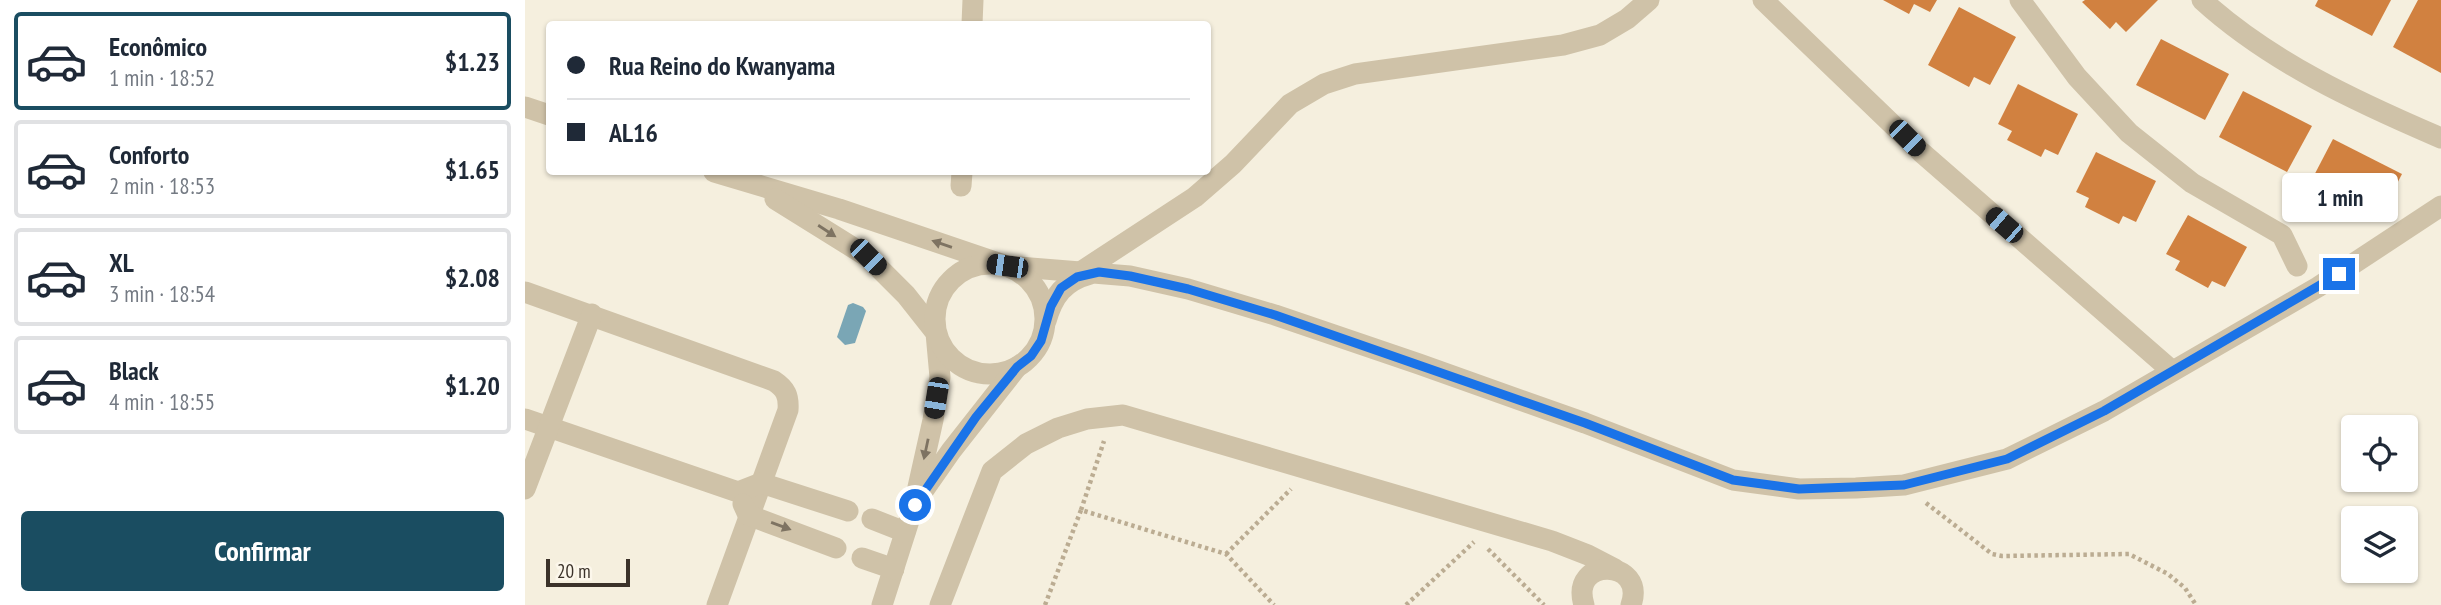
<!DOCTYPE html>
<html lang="pt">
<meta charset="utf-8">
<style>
body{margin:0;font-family:"PT Sans Narrow",sans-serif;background:#f6f6f7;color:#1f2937;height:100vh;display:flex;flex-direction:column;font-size:26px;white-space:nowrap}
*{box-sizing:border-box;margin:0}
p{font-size:23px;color:#747a83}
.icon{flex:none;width:38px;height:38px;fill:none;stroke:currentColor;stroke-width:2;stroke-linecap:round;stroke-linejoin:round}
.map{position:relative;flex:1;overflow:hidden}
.drawer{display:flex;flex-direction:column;background:#fff;width:525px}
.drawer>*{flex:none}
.hud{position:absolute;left:21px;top:21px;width:665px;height:154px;border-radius:7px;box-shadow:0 2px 5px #0004;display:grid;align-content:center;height:154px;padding:0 21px;background:#fff}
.controls{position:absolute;left:1816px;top:415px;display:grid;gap:14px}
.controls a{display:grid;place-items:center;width:77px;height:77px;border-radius:7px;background:#fff;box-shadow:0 2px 5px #0004;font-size:35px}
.scale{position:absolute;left:21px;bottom:18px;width:84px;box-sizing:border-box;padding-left:7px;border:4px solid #3b3229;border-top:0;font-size:19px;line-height:24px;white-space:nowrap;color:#3b3229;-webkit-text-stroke:5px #fcf7eb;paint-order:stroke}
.end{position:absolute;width:32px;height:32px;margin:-16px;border:9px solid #1a73e8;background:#fff;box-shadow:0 0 0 4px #fff}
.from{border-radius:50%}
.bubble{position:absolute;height:49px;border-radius:7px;background:#fff;box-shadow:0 2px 5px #0004;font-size:23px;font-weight:700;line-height:49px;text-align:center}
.car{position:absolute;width:21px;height:42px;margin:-21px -10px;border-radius:9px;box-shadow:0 0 5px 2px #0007;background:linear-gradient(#222 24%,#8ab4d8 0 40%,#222 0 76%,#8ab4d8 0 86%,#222 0)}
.hud b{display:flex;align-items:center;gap:24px;height:66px;font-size:26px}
.hud b+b{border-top:2px solid #e0e1e3}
.hud i{width:18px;height:18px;background:#1f2937}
ul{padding:12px 0 0;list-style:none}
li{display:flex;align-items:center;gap:21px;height:98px;margin:0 14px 10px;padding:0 7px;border:4px solid #e0e1e3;border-radius:7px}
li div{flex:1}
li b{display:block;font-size:26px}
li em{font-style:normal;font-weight:700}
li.selected{border-color:#1a4d61}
li>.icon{width:63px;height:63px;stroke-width:1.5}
.action{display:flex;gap:14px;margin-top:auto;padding:14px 21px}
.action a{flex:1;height:80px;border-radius:7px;background:#1a4d61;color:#fff;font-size:28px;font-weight:700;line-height:80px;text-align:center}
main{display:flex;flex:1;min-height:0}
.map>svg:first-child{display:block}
</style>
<main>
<section class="drawer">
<ul>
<li class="selected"><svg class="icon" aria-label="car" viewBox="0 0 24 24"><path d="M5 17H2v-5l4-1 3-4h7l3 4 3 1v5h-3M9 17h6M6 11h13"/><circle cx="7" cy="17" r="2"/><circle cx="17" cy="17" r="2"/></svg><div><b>Econômico</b><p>1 min · 18:52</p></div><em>$1.23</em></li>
<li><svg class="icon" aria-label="car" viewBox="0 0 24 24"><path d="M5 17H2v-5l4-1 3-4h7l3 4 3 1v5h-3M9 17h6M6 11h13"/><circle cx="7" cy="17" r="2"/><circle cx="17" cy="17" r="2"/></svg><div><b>Conforto</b><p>2 min · 18:53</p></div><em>$1.65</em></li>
<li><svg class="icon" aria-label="car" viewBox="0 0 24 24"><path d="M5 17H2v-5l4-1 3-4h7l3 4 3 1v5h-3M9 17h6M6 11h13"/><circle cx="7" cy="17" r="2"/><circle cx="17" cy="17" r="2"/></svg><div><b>XL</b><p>3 min · 18:54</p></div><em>$2.08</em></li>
<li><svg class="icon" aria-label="car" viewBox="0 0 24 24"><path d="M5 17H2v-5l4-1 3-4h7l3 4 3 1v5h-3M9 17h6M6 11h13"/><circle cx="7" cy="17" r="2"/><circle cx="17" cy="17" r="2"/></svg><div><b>Black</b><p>4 min · 18:55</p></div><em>$1.20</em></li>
</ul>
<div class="action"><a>Confirmar</a></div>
</section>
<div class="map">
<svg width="1916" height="605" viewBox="0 0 1916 605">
<rect width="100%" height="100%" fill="#f5efde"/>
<path fill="#7aa6b5" d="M328 303 338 307 341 311 330 343 320 345 312 337 323 305Z"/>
<g fill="#d18140">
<path d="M1358 0H1412L1405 12 1389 4 1384 14Z"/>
<path d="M1560 0H1633L1601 32 1591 22 1585 29 1557 2Z"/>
<path d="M1793 0H1866L1847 36 1790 6Z"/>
<path d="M1893 0H1916V73L1868 47Z"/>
<path d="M1434 7 1491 37 1465 85 1449 77 1444 87 1403 65Z"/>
<path d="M1636 39 1704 74 1680 120 1611 85Z"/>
<path d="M1493 84 1553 114 1533 155 1520 149 1516 157 1482 140 1487 131 1473 124Z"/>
<path d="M1718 91 1787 126 1762 172 1694 137Z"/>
<path d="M1808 139 1877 174 1853 220 1784 185Z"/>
<path d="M1571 152 1631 181 1611 222 1598 216 1594 224 1560 207 1564 198 1551 192Z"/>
<path d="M1663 215 1722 247 1700 287 1687 281 1683 288 1650 270 1655 261 1641 254Z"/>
</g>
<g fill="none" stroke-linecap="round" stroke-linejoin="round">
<g stroke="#bbac92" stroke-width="4.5" stroke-dasharray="3.5 3.5" stroke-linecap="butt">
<path d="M1401 503 1467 554 1477 556 1604 554 1643 574 1660 588 1671 605"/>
<path d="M556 510 579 441"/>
<path d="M963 549 1019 605"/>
<path d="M701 554 766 489"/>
<path d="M520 605 556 510 701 554 749 605"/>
<path d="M881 605 949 542"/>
</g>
<g stroke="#cfc2a8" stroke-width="21">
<path d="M1238 0 1396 152 1646 370"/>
<path d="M1495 0 1552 77 1604 133 1667 183 1757 235 1772 266"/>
<path d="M1677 0C1745 62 1832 102 1916 138"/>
<path d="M447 24 448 0"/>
<path d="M0 107 24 115"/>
<path d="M189 172 314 209 482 266 605 276 663 289 750 315 894 364 1060 423 1208 480 1274 489 1331 488 1379 485 1482 459 1579 411 1793 287 1916 206"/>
<path d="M436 186 437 172"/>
<path d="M250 199 343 257 381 295 411 333 415 377 408 420 389 505 357 605"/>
<circle cx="465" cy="319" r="55"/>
<path d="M557 271 670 197 708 164 765 104 799 84 830 74 1038 45 1075 35 1102 19 1124 0"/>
<path d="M0 292 249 381C261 389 264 396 263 410L192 605"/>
<path d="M521 321C528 296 539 281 565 274"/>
<path d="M0 419 213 492 236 483 323 511"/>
<path d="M0 489 67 314"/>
<path d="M396 494 426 451 492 367"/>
<path d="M218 504 223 515 311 548"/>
<path d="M347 519 380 532"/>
<path d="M337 558 369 569"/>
<path d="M415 605 467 471 501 444 533 428 562 419 598 415 1027 541 1063 555 1090 569"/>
<path d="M1059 605C1044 556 1122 559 1106 605"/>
</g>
</g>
<defs><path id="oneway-solid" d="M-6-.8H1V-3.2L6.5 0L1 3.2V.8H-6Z" transform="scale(1.75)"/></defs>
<g fill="#7e7362">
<use href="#oneway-solid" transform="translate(302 231) rotate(33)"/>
<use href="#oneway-solid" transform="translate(417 244) rotate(-161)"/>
<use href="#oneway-solid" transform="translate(401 449) rotate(102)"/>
<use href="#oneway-solid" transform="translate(256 526) rotate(20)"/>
</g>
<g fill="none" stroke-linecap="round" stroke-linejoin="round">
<path stroke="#1a73e8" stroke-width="9" d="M390 505 451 417 492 367 506 356 516 341 526 306 536 288 552 277 574 272 605 276 663 289 750 315 1060 423 1208 480 1274 489 1379 485 1482 459 1579 411 1814 274"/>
</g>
</svg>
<div class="controls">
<a><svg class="icon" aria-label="locate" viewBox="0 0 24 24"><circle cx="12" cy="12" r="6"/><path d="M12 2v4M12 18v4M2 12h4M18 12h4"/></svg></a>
<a><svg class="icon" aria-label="layers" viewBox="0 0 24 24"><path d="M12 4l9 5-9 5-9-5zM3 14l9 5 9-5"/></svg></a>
</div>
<div class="scale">20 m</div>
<i class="end from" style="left:390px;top:505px"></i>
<i class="end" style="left:1814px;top:274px"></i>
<div class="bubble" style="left:1757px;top:173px;width:116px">1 min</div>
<i class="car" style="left:1382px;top:138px;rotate:135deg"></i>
<i class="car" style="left:1479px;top:225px;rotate:311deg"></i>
<i class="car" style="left:343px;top:257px;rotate:135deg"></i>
<i class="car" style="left:482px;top:266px;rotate:278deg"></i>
<i class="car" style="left:411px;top:398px;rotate:189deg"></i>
<div class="hud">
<b><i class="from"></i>Rua Reino do Kwanyama</b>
<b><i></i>AL16</b>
</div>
</div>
</main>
